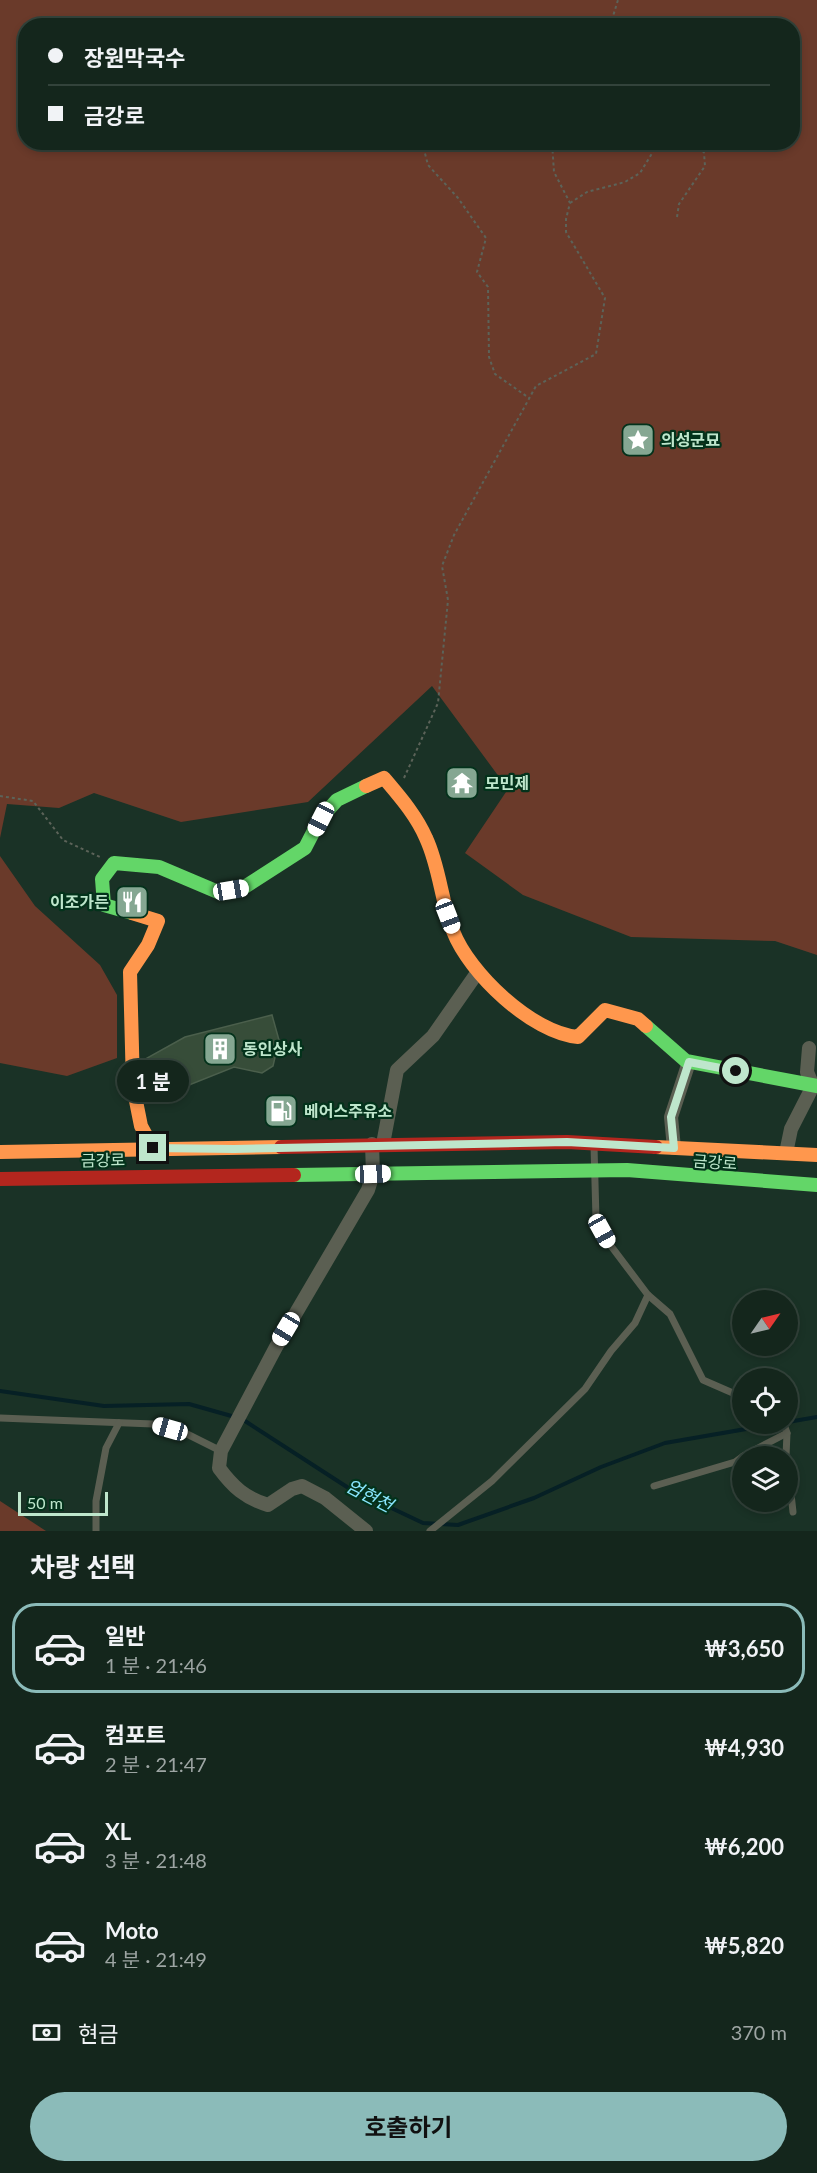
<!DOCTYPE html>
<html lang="ko">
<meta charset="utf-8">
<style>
body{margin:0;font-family:Lato,"Noto Sans KR",sans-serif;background:#213229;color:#f1f3f6;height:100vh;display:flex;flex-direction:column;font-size:22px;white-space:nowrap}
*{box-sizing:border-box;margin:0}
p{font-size:20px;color:#9da5a3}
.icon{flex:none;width:33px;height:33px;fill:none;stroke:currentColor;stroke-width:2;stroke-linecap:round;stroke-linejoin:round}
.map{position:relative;height:1531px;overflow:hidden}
.drawer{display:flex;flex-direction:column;background:#14261c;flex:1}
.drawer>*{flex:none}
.top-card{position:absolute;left:18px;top:18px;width:782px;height:132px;border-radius:24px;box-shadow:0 3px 9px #0003,0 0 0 2px #33433b;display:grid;align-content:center;height:132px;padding:0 30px;background:#14261c}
.needle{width:39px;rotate:56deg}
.buttons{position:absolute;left:732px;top:1290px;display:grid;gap:12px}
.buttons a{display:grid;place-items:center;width:66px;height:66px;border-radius:50%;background:#14261c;box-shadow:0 3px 9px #0003,0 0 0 2px #33433b;font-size:30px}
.scale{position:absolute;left:18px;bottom:15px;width:90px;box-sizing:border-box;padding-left:6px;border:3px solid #bee6cc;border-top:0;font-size:16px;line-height:21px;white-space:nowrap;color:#bee6cc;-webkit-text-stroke:4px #03321b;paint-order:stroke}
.end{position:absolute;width:27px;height:27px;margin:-14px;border:8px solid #bee6cc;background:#111;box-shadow:0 0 0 3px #111}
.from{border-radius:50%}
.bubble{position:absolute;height:42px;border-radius:21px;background:#14261c;box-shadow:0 3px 9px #0003,0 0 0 2px #33433b;font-size:20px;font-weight:700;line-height:42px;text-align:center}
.car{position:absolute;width:18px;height:36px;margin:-18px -9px;border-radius:8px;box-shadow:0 0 4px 2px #0007;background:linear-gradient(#fff 24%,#345 0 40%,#fff 0 76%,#345 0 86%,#fff 0)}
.top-card b{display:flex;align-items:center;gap:21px;height:57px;font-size:22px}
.top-card b+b{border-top:2px solid #33433b}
.top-card i{width:15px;height:15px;background:#f1f3f6}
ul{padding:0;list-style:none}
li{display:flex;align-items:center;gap:18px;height:90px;margin:0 12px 9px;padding:0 18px;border:3px solid transparent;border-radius:24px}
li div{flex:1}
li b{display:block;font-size:22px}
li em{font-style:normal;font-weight:700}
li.on{border-color:#8bbbb9}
li>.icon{width:54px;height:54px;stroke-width:1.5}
h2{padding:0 30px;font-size:27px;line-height:72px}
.pay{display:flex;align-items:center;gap:15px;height:66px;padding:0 30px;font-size:22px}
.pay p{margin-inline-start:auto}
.cta{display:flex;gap:12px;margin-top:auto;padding:12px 30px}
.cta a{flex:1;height:69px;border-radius:36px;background:#8bbbb9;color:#111;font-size:24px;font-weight:700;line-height:69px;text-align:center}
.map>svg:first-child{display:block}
</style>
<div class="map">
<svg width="817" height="1531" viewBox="0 0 817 1531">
<rect width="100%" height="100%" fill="#1a3226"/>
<g fill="#6a3a2a" fill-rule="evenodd">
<path d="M0 0H817V955L775 941 631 937 523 895 465 853 508 789 432 686 308 802 181 822 94 793 59 808 7 804 0 838ZM26 26H792V142H26Z"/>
<path d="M0 856 35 906 100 965 117 995V1058L67 1076 0 1063Z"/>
<path d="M0 1501 46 1531H0Z"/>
</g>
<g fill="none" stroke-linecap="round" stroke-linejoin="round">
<g stroke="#062025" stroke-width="4">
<path d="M0 1391 104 1406 189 1404 235 1417"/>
<path d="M242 1419 347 1487 423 1523 458 1525 534 1498 601 1467 665 1443 775 1424"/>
<path d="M788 1422 817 1417"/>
</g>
</g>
<path fill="#374d39" stroke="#4b5f4c" stroke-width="1.5" d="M272 1015 279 1040 273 1066 262 1073 234 1067 159 1097 147 1058 185 1037Z"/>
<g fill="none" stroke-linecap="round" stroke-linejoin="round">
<g stroke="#5c6359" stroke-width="2" stroke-dasharray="3 3" stroke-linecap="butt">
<path d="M610 26 618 0"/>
<path d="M422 142 428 165 458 198 486 238 477 272 488 287 489 357 495 374 529 398"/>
<path d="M570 203 587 192 625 182 640 173 659 142"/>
<path d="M677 217 679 204 705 166 704 153 698 142"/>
<path d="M404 778 438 703 448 600 442 566 454 535 536 386 596 354 605 298 566 232V219L570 203 554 172 552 142"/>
<path d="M0 796 33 801 63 840 100 857"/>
</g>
<g stroke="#5b5f52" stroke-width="7">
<path d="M594 1146 596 1219 608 1242 648 1295 670 1314 703 1380 742 1397"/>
<path d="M0 1418 153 1424 187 1434 221 1451"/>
<path d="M784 1424 787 1433 786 1456"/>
<path d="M743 1456 787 1433"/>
<path d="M788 1467 793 1512"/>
<path d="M654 1486 735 1462 742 1457"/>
<path d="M96 1531V1501L106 1448 119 1423"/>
<path d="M430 1531 492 1481 585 1389 611 1351 635 1323 648 1295"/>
</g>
<g stroke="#5b5f52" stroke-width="14">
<path d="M383 1144 397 1070 433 1036 477 973"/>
<path d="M674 1148 671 1117 689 1062"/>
<path d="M786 1153 791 1129 813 1086 807 1072 809 1048"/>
<path d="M366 1531 325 1498 302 1486 292 1489 268 1505C245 1498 233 1487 219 1468L221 1451 276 1347 368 1190 373 1174 372 1144"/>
</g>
<g stroke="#63d668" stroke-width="14">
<path d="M132 913 104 905 102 879 114 863 159 867 218 892 243 888 305 848 320 819 337 800 366 786"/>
<path d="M646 1026 686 1061 817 1086"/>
<path d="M294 1175 627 1170 817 1185"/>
</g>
<g stroke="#ff974d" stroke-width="14">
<path d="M366 786 384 778C400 797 416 815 426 838 440 868 441 901 453 931 469 973 532 1033 578 1037L605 1010 638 1019 646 1026"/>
<path d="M132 913 158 921 148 945 130 972 133 1086 141 1126 153 1148"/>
<path d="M656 1147 817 1155"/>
<path d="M0 1152 281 1147"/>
</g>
<g stroke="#b3261e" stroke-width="14">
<path d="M281 1147 567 1142 656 1147"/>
<path d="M0 1179 294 1175"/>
</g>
</g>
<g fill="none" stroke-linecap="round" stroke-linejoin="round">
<path stroke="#bee6cc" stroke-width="8" d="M153 1148 234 1149 567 1142 674 1148 671 1117 689 1062 736 1071"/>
</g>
<defs>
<symbol id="sight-square" viewBox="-11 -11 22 22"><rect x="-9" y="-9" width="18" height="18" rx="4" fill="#85a792" stroke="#03321b"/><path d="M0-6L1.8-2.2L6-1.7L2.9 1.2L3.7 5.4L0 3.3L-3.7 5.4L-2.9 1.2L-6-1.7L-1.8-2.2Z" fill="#fff"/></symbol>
<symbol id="temple-square" viewBox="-11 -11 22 22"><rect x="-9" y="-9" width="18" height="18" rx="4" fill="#85a792" stroke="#03321b"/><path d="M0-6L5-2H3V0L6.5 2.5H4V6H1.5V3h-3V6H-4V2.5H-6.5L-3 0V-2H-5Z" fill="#fff"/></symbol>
<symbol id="restaurant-square" viewBox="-11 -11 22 22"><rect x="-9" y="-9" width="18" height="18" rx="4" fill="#85a792" stroke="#03321b"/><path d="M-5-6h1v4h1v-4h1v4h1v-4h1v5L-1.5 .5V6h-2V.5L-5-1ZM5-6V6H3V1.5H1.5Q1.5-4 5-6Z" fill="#fff"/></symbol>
<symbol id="building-square" viewBox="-11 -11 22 22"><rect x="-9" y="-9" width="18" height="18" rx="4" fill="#85a792" stroke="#03321b"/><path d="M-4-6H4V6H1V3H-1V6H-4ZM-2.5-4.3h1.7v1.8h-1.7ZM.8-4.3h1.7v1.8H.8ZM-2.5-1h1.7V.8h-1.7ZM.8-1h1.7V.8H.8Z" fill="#fff"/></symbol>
<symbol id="fuel-square" viewBox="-11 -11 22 22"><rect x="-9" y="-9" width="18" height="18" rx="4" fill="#85a792" stroke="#03321b"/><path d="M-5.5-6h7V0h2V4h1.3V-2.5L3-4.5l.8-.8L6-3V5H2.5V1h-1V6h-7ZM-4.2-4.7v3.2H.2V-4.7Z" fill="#fff"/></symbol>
</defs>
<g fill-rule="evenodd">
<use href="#sight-square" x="619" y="421" width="38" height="38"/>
<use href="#temple-square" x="443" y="764" width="38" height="38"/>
<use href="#restaurant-square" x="113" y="883" width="38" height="38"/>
<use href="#building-square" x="201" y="1030" width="38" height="38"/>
<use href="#fuel-square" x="262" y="1092" width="38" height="38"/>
</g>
<g text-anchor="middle" stroke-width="4.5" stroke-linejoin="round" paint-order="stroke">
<g font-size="16" font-weight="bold" fill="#bee6cc" stroke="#03321b" text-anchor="start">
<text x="661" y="446">의성군묘</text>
<text x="485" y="789">모민제</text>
<text x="109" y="908" text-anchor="end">이조가든</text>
<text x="243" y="1055">동인상사</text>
<text x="304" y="1117">베어스주유소</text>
</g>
<g font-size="16" fill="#bee6cc" stroke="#03321b">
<text transform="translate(103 1160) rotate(-1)" y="6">금강로</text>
<text transform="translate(715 1162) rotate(4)" y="6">금강로</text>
</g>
<g font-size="18" font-style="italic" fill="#89e5fd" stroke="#03321b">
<text transform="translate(369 1496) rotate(27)" y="6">엄현천</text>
</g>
</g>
</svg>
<div class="buttons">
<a><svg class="needle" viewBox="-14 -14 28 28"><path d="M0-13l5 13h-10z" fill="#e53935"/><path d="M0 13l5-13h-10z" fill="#9da5a3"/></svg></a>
<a><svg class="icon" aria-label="locate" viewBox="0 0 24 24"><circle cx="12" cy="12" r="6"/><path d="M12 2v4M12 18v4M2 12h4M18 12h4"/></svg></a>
<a><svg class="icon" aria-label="layers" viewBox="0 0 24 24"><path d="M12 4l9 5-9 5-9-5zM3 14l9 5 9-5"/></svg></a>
</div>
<div class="scale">50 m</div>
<i class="end from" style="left:736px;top:1071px"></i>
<i class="end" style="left:153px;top:1148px"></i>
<div class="bubble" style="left:117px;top:1060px;width:72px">1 분</div>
<i class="car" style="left:321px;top:819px;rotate:207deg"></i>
<i class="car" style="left:231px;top:890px;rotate:81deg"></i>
<i class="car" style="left:448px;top:916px;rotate:159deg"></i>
<i class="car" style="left:373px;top:1174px;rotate:88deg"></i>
<i class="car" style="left:602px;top:1231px;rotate:151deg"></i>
<i class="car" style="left:286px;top:1329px;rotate:211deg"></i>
<i class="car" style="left:170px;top:1429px;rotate:286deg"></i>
<div class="top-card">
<b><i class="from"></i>장원막국수</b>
<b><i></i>금강로</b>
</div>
</div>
<section class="drawer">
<h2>차량 선택</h2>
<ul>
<li class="on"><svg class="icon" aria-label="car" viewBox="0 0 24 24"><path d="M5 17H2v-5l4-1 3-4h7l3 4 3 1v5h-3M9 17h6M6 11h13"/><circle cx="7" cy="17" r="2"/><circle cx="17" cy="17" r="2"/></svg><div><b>일반</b><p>1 분 · 21:46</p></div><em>₩3,650</em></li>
<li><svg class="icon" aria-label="car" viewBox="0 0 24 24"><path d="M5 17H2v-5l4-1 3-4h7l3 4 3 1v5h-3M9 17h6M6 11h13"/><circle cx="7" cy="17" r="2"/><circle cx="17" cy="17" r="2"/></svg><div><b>컴포트</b><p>2 분 · 21:47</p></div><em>₩4,930</em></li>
<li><svg class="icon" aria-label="car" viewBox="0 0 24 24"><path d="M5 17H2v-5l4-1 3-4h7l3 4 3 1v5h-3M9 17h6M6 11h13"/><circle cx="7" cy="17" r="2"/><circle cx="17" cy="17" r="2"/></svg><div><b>XL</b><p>3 분 · 21:48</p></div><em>₩6,200</em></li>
<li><svg class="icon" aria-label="car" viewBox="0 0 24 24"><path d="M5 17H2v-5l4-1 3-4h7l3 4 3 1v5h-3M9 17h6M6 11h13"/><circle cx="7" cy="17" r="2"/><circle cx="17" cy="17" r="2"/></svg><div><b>Moto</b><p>4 분 · 21:49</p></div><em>₩5,820</em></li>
</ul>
<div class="pay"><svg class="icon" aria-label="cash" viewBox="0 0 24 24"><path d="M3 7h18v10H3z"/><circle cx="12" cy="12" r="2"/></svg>현금<p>370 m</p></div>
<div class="cta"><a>호출하기</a></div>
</section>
